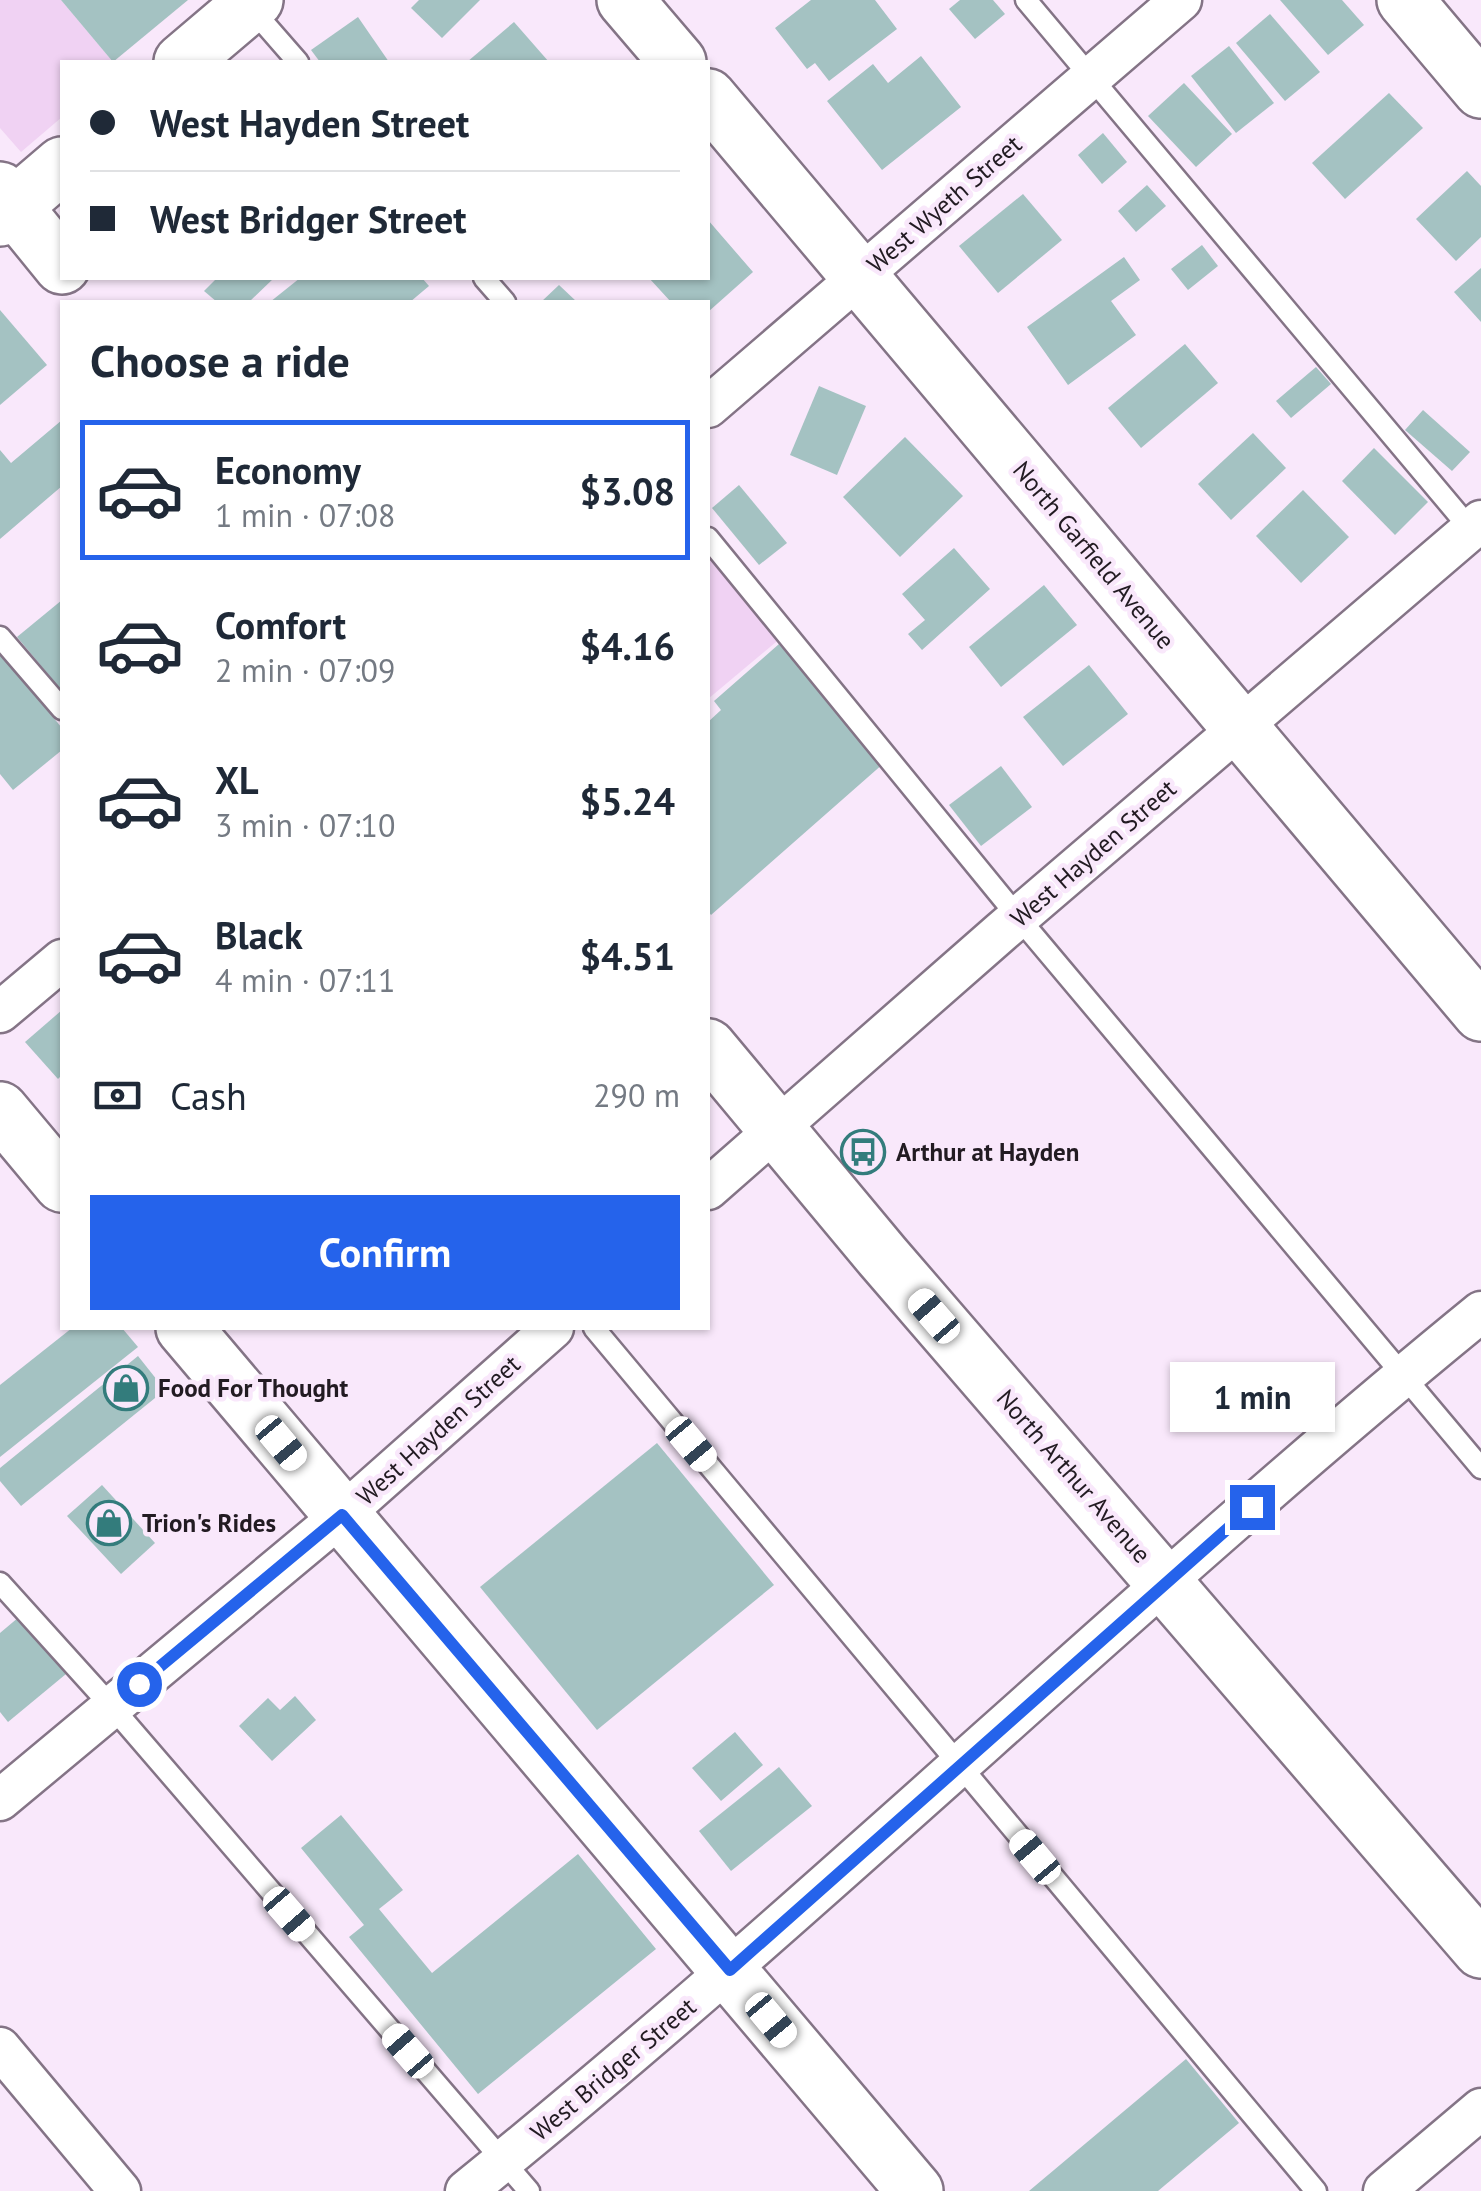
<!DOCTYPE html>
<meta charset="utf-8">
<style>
body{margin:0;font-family:"PT Sans",sans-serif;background:#f2f2f3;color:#1f2937;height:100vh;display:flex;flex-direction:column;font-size:38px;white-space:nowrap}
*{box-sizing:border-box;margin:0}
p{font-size:32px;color:#747a83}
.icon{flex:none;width:55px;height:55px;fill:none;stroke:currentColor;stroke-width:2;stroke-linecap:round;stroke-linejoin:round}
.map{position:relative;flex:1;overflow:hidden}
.panel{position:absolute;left:60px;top:300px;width:650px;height:1030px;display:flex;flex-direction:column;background:#fff;border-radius:0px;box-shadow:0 2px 8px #0004}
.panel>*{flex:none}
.guide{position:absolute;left:60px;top:60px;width:650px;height:220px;border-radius:0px;box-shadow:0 2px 8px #0004;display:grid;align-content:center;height:220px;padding:0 30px;background:#fff}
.end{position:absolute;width:45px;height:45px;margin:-22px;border:12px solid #2563eb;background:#fff;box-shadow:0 0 0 5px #fff}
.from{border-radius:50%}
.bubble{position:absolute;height:70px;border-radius:0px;background:#fff;box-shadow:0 2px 8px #0004;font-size:32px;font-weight:700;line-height:70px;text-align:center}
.car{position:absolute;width:30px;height:60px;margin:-30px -15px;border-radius:12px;box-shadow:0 0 8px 2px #0007;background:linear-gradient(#fff 24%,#345 0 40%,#fff 0 76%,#345 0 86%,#fff 0)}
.guide b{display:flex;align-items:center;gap:35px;height:95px;font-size:38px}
.guide b+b{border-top:2px solid #e0e1e3}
.guide i{width:25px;height:25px;background:#1f2937}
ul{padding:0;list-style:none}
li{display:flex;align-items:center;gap:30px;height:140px;margin:0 20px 15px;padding:0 10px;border:5px solid transparent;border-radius:0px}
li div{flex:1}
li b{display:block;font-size:38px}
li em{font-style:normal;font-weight:700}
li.selected{border-color:#2563eb}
li>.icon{width:90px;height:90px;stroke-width:1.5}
h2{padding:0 30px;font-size:45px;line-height:120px}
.pay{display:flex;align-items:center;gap:25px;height:110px;padding:0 30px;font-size:38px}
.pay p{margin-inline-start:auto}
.action{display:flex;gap:20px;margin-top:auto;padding:20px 30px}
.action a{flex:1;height:115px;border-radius:0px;background:#2563eb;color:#fff;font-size:40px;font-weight:700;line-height:115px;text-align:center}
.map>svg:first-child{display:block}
</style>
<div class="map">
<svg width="1481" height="2191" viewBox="0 0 1481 2191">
<rect width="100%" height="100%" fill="#f9e8fb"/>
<g fill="#f0d2f3">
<path d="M0 0H61L113 62H62V117L21 152 0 128Z"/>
<path d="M708 538 788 632 708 699Z"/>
</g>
<g fill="#a4c2c2">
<path d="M61 0H188L113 62Z"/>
<path d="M419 0H480L442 38 411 8Z"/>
<path d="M811 0H875L897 29 829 81 815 63 807 69 775 28Z"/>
<path d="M960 0H993L1005 14 975 39 949 9Z"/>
<path d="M1280 0H1342L1364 25 1328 55Z"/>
<path d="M1270 14 1320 72 1285 101 1236 43Z"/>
<path d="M358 17 389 62H320L311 50Z"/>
<path d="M514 22 549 62H467Z"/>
<path d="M1229 46 1274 103 1236 133 1191 76Z"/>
<path d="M921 56 961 107 882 170 827 101 873 64 888 83Z"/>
<path d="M1184 83 1232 134 1196 167 1148 116Z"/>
<path d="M1389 93 1423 128 1345 199 1312 163Z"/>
<path d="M1103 133 1127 162 1102 184 1078 155Z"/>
<path d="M1467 171 1481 186V237L1456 261 1416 219Z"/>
<path d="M1147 185 1166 206 1136 232 1118 211Z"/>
<path d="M1023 194 1062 240 998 293 959 246Z"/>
<path d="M708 220 753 272 708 312V302H671L649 278H708Z"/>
<path d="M1202 245 1218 266 1188 290 1171 269Z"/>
<path d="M1124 257 1140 280 1111 301 1136 335 1068 385 1027 327Z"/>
<path d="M1481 268V322L1454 292Z"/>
<path d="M217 278H274L249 302H217L204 291Z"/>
<path d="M300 278H422L429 286 410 302H270Z"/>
<path d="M559 285 577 302H541Z"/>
<path d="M0 310 47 365 0 405Z"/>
<path d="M1185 344 1218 383 1141 448 1108 408Z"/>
<path d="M1316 367 1331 384 1291 418 1276 401Z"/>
<path d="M819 386 866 406 837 475 790 455Z"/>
<path d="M1423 410 1470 452 1452 471 1405 430Z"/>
<path d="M62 420V486L0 539V450L11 463Z"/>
<path d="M1253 433 1286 468 1231 520 1198 484Z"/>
<path d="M905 437 963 496 900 557 843 497Z"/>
<path d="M1374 448 1428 502 1395 535 1342 481Z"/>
<path d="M739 485 787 543 759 565 712 508Z"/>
<path d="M1303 490 1349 537 1301 583 1256 536Z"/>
<path d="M954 548 990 589 922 650 908 634 925 620 902 594Z"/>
<path d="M1044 585 1077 625 1001 687 969 647Z"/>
<path d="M62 600V691L17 637Z"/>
<path d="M779 644 884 763 711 915 708 911V722L721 710 714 701Z"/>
<path d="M0 653 62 728V750L13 790 0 774Z"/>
<path d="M1089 665 1128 714 1063 766 1023 717Z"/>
<path d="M1001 766 1032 807 981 846 949 805Z"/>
<path d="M62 1010V1075L58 1079 25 1042Z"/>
<path d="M72 1328H122L138 1347 0 1457V1385Z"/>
<path d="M138 1356 165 1390 21 1506 0 1481V1468Z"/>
<path d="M657 1443 774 1585 597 1730 480 1587Z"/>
<path d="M102 1485 155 1543 121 1574 67 1516Z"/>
<path d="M19 1617 66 1674 8 1722 0 1712V1633Z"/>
<path d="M295 1696 316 1720 272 1761 239 1726 268 1698 280 1710Z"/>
<path d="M735 1732 763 1765 721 1801 692 1768Z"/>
<path d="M779 1767 812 1806 731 1871 699 1831Z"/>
<path d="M341 1815 403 1890 379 1909 432 1973 578 1854 656 1949 478 2094 349 1937 364 1925 301 1848Z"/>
<path d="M1186 2059 1239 2123 1158 2191H1029Z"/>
</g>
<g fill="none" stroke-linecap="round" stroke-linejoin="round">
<defs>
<g id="lane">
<path d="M1026 0 1473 532"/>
<path d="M250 7 298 62"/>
<path d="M484 278 505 302"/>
<path d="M708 538 1018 917 1481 1468"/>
<path d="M0 637 62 709"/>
<path d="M594 1328 1316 2191"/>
<path d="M0 1583 112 1707 529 2191"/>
</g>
<g id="street">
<path d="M708 407 1181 0"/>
<path d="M0 1012 62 960"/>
<path d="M708 1189 1001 932 1481 521"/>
<path d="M0 1800 342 1515 553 1328"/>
<path d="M0 2048 120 2191"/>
<path d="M466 2191C814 1910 1134 1595 1481 1312"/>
<path d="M1384 2191 1481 2109"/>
</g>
<g id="secondary">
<path d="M625 0 678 62"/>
<path d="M1405 0 1481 90"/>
<path d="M182 62 255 0"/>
<path d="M708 97 1481 1013"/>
<path d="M0 190 62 266"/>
<path d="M0 218 62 165"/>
<path d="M708 1047 883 1257 1481 1950"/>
<path d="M0 1110 62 1184"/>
<path d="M184 1328 915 2191"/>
</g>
</defs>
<use href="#lane" stroke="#847486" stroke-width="25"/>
<use href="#street" stroke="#847486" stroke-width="45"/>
<use href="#secondary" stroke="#847486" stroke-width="60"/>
<use href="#lane" stroke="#fff" stroke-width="20"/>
<use href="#street" stroke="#fff" stroke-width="40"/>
<use href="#secondary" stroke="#fff" stroke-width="55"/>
</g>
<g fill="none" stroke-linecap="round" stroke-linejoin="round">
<path stroke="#2563eb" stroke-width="12" d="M139 1684 342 1515 730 1970 1252 1507"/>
</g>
<defs>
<symbol id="bus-ring" viewBox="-11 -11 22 22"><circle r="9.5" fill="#f9e8fb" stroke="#337c7c" stroke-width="1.5"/><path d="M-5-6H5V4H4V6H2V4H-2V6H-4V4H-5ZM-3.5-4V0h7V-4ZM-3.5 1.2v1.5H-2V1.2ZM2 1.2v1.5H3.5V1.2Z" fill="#337c7c"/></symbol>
<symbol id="shop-ring" viewBox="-11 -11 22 22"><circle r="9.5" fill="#f9e8fb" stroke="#337c7c" stroke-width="1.5"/><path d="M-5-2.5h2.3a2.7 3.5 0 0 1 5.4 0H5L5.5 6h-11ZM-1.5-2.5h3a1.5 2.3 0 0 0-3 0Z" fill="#337c7c"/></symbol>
</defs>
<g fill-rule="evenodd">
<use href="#bus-ring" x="838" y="1127" width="50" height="50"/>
<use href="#shop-ring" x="101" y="1363" width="50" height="50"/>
<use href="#shop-ring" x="84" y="1498" width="50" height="50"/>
</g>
<g text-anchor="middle" stroke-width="9" stroke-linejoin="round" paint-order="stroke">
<g font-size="25" fill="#221b22" stroke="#f9e8fb">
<text transform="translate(944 204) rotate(-41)" y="9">West Wyeth Street</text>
<text transform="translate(1094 555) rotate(50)" y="9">North Garfield Avenue</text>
<text transform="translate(1093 853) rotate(-41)" y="9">West Hayden Street</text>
<text transform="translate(438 1430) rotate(-42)" y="9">West Hayden Street</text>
<text transform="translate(1074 1476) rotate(49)" y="9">North Arthur Avenue</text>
<text transform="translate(613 2069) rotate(-40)" y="9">West Bridger Street</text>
</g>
<g font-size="25" font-weight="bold" fill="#221b22" stroke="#f9e8fb" text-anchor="start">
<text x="896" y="1161">Arthur at Hayden</text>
<text x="158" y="1397">Food For Thought</text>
<text x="142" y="1532">Trion's Rides</text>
</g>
</g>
</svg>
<i class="end from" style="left:139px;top:1684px"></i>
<i class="end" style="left:1252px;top:1507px"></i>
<div class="bubble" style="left:1170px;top:1362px;width:165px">1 min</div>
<i class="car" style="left:934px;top:1316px;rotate:319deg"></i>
<i class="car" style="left:281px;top:1443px;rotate:140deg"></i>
<i class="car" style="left:691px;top:1444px;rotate:140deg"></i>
<i class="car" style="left:1035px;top:1857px;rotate:320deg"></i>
<i class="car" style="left:289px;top:1914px;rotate:139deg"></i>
<i class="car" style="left:771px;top:2020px;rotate:140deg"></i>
<i class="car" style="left:408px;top:2051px;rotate:319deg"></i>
<div class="guide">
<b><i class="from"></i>West Hayden Street</b>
<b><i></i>West Bridger Street</b>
</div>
<section class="panel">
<h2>Choose a ride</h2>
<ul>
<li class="selected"><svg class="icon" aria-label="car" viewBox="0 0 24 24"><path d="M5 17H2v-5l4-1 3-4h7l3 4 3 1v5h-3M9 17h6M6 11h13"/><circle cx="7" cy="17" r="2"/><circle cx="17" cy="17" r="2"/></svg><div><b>Economy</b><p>1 min · 07:08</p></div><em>$3.08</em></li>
<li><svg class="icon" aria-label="car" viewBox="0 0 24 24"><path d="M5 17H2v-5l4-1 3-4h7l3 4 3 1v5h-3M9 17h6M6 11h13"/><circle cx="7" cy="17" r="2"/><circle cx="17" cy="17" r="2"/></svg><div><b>Comfort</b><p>2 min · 07:09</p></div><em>$4.16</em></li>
<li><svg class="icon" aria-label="car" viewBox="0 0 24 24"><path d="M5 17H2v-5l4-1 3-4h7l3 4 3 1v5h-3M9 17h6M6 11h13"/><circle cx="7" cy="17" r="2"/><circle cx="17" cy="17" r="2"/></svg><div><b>XL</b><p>3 min · 07:10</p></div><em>$5.24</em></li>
<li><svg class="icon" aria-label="car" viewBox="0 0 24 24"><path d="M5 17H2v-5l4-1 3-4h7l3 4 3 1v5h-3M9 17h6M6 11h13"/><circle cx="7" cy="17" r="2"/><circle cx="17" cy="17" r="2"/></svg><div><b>Black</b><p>4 min · 07:11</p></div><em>$4.51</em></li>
</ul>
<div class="pay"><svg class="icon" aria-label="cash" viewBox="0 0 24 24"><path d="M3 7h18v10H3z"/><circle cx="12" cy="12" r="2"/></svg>Cash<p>290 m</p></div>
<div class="action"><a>Confirm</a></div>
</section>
</div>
